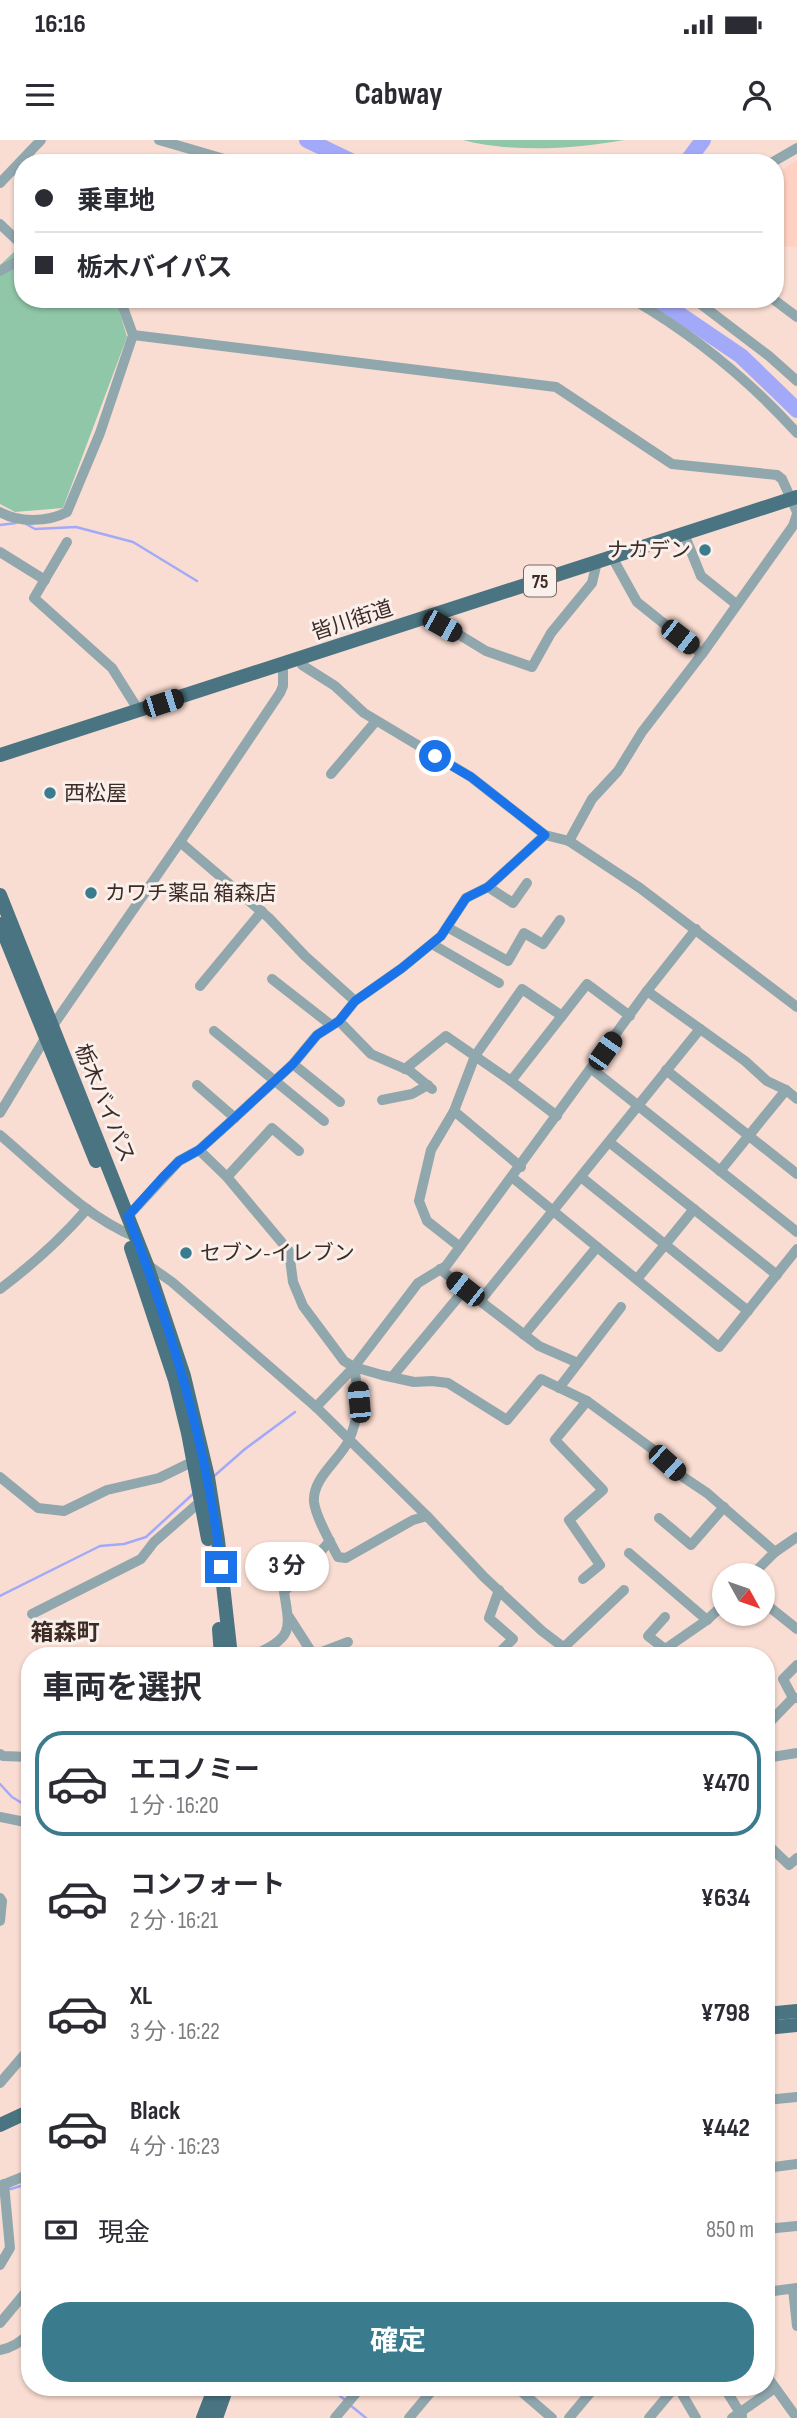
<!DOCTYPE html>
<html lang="ja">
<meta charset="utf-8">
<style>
body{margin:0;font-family:"Sofia Sans Condensed","Noto Sans JP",sans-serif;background:#f2f2f3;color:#2b2b33;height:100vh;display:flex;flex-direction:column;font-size:26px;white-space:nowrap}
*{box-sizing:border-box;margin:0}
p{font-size:23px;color:#7c7c81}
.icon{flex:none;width:38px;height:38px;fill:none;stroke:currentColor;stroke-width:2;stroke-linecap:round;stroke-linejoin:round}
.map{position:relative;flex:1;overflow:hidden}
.details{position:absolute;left:21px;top:1507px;width:754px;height:749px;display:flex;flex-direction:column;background:#fff;border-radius:28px;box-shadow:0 2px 5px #0004}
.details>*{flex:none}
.hud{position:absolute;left:14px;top:14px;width:770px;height:154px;border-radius:28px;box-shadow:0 2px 5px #0004;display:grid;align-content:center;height:154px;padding:0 21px;background:#fff}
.needle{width:46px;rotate:130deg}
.fabs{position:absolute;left:712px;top:1423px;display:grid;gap:14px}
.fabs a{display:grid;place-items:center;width:63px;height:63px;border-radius:50%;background:#fff;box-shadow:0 2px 5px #0004;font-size:35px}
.end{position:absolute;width:32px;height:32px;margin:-16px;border:9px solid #1a73e8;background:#fff;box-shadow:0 0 0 4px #fff}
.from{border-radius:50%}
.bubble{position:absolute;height:49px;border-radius:24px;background:#fff;box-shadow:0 2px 5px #0004;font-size:23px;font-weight:700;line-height:49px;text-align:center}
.car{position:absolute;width:21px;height:42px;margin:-21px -10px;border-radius:9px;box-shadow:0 0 5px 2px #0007;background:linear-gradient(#222 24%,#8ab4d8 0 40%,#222 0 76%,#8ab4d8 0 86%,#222 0)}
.hud b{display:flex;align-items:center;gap:24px;height:66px;font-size:26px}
.hud b+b{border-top:2px solid #e1e1e2}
.hud i{width:18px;height:18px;background:#2b2b33}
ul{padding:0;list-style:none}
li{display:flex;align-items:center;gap:21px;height:105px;margin:0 14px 10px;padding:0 7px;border:4px solid transparent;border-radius:28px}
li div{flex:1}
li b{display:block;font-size:26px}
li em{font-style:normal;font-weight:700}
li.selected{border-color:#3a7b8e}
li>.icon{width:63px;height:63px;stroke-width:1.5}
h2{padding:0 21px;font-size:32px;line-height:84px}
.pay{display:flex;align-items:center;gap:18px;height:77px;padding:0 21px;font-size:26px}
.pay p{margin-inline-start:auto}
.primary-button{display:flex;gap:14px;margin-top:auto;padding:14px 21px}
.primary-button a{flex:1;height:80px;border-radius:28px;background:#3a7b8e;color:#fff;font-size:28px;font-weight:700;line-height:80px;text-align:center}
.status{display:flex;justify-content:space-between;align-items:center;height:49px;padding:0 35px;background:#fff;direction:ltr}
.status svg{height:19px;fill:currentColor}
header{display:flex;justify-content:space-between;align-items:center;height:91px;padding:0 21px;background:#fff;font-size:32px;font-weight:700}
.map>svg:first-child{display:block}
</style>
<div class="status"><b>16:16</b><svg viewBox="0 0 49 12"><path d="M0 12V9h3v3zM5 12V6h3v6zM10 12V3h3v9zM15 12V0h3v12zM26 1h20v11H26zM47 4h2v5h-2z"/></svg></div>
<header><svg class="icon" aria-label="menu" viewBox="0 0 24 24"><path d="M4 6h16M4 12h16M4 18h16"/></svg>Cabway<svg class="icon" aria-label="person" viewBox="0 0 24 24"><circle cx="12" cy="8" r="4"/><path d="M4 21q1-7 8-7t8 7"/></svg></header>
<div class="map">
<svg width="797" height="2278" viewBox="0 0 797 2278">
<rect width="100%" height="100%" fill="#faddd2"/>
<path fill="#ffd1c2" d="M797 20V107L775 106V34Z"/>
<g fill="#91c7a9">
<path d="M463 0H624C575 9 512 13 463 0Z"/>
<path d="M15 111 23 114V159H111L117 163 127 197 63 368 15 372 0 364V125Z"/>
</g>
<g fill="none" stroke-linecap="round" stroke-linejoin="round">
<g stroke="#a3a9f9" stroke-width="2.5">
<path d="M26 384 35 389 76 387 133 402 197 441"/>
<path d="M0 385 16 383"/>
<path d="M213 1337 245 1309 295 1272"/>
<path d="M0 1456 100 1406 124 1404 146 1397 194 1353"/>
<path d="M0 1644 12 1657 30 1668"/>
<path d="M6 2048 11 2049 30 2043"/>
<path d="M329 2247 345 2260"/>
<path d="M350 2265 366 2278"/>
</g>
<g stroke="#a3a9f9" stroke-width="16">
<path d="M307 0 355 23"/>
<path d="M683 23 689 19 703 0"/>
<path d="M657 159 741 216 797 270"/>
</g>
<g stroke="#91a7ae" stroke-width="10">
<path d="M159 0 238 23"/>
<path d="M771 23 797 8"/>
<path d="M0 43 41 0"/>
<path d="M0 84 23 106"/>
<path d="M0 131 23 118"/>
<path d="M632 159C692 194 750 241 797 293"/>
<path d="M694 159 769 216 797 241"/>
<path d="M773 159 797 177"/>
<path d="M133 195 556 247 672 324 777 335 782 339 797 372"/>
<path d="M0 372C19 383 48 382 67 372L100 293 133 195 120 159"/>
<path d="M684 394 701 436 736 464"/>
<path d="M67 402 34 458 112 528 139 571"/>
<path d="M0 412 45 440"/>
<path d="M612 417 637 462 702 514"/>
<path d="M430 477 486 511 532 527 551 493 592 443 597 422"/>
<path d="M300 519 302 525 335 546 364 573 471 637 545 695 569 701 640 748 797 867"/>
<path d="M331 634 376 581"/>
<path d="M569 701 592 659 618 631 642 592 702 514 793 386 797 374"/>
<path d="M180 702 269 778 305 816 355 861"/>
<path d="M488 747 513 763 527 743"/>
<path d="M447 787 508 821 524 793 543 804 560 780"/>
<path d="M432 804 499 843"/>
<path d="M272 839 331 885"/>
<path d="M200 846 262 771"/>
<path d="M647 851 745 921 767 941 786 950 797 959"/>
<path d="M339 881 371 914 410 931 432 949"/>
<path d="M214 891 324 981"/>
<path d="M293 924 340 962"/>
<path d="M405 929 446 896 511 941"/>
<path d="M592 929 797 1092"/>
<path d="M666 930 797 1034"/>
<path d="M197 945 235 978"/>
<path d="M382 960 412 954 428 945"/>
<path d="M454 971 521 1027"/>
<path d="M0 973 52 887 180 702 280 553 283 546V524"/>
<path d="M557 976 511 941 587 844 630 876"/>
<path d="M0 995C42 1030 85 1077 136 1097"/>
<path d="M609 1002 777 1135"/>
<path d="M199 1010 227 1037 289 1111 293 1142 303 1166 344 1221 354 1227 382 1235 414 1242 432 1241 448 1243 507 1280 541 1239 587 1261 651 1308 683 1337 707 1353 775 1412"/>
<path d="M720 1031 786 950"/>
<path d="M227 1037 272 988 299 1011"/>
<path d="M581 1037 748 1171"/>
<path d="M513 1038 719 1207 797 1109"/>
<path d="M128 1076 179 1021 199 1010 229 983 293 924 317 895 339 881 355 861 402 828 441 796 466 758 488 747 545 695"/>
<path d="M460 1107 427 1081 419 1061 431 1010 454 971 475 916 522 849 562 876"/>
<path d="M145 1123 172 1142 316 1267 427 1376 484 1437 542 1491 575 1516"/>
<path d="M440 1129 480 1161 700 889"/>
<path d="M637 1139 694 1069"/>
<path d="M0 1149C32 1125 61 1099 87 1069"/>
<path d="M480 1161 539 1206 578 1223"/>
<path d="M524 1195 597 1107"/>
<path d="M354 1227C359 1254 360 1277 348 1302 338 1321 312 1339 314 1362 316 1378 331 1403 338 1417L346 1418 413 1380 427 1376"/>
<path d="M392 1237 465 1149"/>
<path d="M559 1248 621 1167"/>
<path d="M316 1267 354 1227 418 1143 446 1126 647 851 696 789"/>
<path d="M0 1337 38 1368 64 1371 107 1350 159 1338 194 1321"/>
<path d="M659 1378 691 1405 724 1367"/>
<path d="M629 1413 707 1480"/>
<path d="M752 1435 775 1412 797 1397"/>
<path d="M583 1439 600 1425 569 1380 603 1350 555 1300 587 1261"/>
<path d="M763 1462 797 1489"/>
<path d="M32 1474 141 1419 154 1402 201 1361"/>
<path d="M289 1477 314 1516"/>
<path d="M665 1477 648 1496 674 1516"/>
<path d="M564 1507 624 1450"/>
<path d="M314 1515 348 1502"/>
<path d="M252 1516C292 1497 291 1493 284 1452L330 1401"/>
<path d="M496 1516 513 1499 489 1478 499 1450"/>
<path d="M655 1516 707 1480 724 1464"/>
<path d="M793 1558 783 1539 797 1525"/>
<path d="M766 1586 793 1558H797"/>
<path d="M0 1614 3 1616 30 1617"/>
<path d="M766 1618 797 1613"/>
<path d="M0 1677 30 1683"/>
<path d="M766 1703 789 1725 797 1718"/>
<path d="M0 1758 2 1761 0 1781"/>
<path d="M0 1943 30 1908"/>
<path d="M766 1960 797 1957"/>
<path d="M766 2028 797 2024"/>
<path d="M0 2046 30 2034"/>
<path d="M766 2089 797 2086"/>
<path d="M0 2125 10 2108 4 2044"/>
<path d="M793 2149 797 2186"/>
<path d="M766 2152 797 2148"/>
<path d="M0 2183 30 2147"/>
<path d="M0 2210C12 2208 21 2202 30 2193"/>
<path d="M766 2235 797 2278"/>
<path d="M516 2247 552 2278"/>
<path d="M678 2247 696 2278"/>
<path d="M724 2247 742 2276"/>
<path d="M335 2278 361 2247"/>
<path d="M409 2278 435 2247"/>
<path d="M569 2278 595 2247"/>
<path d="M649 2278 675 2247"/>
<path d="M732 2278 775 2248"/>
</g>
<g stroke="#4a7481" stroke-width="14">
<path d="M0 615 797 357"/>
<path d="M0 755 147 1125 184 1236 208 1337 218 1400 231 1516"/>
<path d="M0 784 96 1021"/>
<path d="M131 1108 175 1240 188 1293 208 1399"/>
<path d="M219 1489 221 1516"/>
<path d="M766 1874 797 1871"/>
<path d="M766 1888 797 1885"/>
<path d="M0 1985 30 1971"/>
<path d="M203 2278 215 2247"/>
<path d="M216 2278 227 2247"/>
</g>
</g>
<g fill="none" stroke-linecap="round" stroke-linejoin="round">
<path stroke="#1a73e8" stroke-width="9" d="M221 1427C207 1305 172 1191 128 1076L163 1037 179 1021 199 1010 229 983 293 924 317 895 339 881 355 861 402 828 441 796 466 758 488 747 545 695 471 637 435 616"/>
</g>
<g fill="#3a7b8e" stroke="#f9efeb" stroke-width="2.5">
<circle cx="705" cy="410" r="7"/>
<circle cx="50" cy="653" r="7"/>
<circle cx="91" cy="753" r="7"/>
<circle cx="186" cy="1113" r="7"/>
</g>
<g text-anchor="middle" stroke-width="6" stroke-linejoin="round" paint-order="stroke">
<rect fill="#f9efeb" stroke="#766660" stroke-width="2" x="524" y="425.5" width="32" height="31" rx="5"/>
<g font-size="19" font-weight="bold" fill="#3e2b25">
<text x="540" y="448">75</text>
</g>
<g font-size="21" fill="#3e2b25" stroke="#f9efeb" text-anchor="start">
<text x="691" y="417" text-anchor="end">ナカデン</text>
<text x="64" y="660">西松屋</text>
<text x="105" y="760">カワチ薬品 箱森店</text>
<text x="200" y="1120">セブン-イレブン</text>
</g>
<g font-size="21" fill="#3e2b25" stroke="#f9efeb">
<text transform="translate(352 480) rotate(-18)" y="7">皆川街道</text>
<text transform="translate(105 963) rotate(68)" y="7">栃木バイパス</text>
</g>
<g font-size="23" font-weight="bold" fill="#3e2b25" stroke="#f9efeb">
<text x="65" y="1500">箱森町</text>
</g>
</g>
</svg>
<div class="fabs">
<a><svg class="needle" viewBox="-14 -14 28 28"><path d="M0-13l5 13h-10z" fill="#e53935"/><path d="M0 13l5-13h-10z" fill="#7c7c81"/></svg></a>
</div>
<i class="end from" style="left:435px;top:616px"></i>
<i class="end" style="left:221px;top:1427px"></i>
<div class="bubble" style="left:245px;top:1402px;width:84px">3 分</div>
<i class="car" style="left:442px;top:486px;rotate:119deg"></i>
<i class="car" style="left:680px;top:497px;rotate:128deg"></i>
<i class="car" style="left:163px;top:563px;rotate:72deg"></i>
<i class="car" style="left:605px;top:911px;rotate:35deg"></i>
<i class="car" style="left:465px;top:1149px;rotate:308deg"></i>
<i class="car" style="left:359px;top:1262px;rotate:355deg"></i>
<i class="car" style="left:667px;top:1323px;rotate:132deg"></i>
<div class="hud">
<b><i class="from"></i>乗車地</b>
<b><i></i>栃木バイパス</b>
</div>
<section class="details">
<h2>車両を選択</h2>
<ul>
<li class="selected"><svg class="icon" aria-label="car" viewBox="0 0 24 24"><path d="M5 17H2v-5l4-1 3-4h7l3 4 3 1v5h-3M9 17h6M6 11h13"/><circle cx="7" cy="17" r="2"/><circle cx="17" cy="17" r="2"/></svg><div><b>エコノミー</b><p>1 分 · 16:20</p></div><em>¥470</em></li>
<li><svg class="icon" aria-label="car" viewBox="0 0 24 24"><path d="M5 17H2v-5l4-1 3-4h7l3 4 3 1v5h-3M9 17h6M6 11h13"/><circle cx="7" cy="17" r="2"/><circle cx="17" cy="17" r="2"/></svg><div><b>コンフォート</b><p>2 分 · 16:21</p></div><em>¥634</em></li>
<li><svg class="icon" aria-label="car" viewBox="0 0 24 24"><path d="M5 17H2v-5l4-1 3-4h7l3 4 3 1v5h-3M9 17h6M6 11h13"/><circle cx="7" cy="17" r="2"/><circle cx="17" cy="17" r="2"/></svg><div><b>XL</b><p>3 分 · 16:22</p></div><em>¥798</em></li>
<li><svg class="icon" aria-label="car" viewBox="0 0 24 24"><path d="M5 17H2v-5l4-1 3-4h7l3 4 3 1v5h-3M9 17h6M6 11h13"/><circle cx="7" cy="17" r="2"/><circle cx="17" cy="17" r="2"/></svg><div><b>Black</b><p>4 分 · 16:23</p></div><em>¥442</em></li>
</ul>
<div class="pay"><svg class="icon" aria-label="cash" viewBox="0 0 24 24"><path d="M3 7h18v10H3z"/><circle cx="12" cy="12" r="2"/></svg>現金<p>850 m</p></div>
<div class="primary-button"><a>確定</a></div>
</section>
</div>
